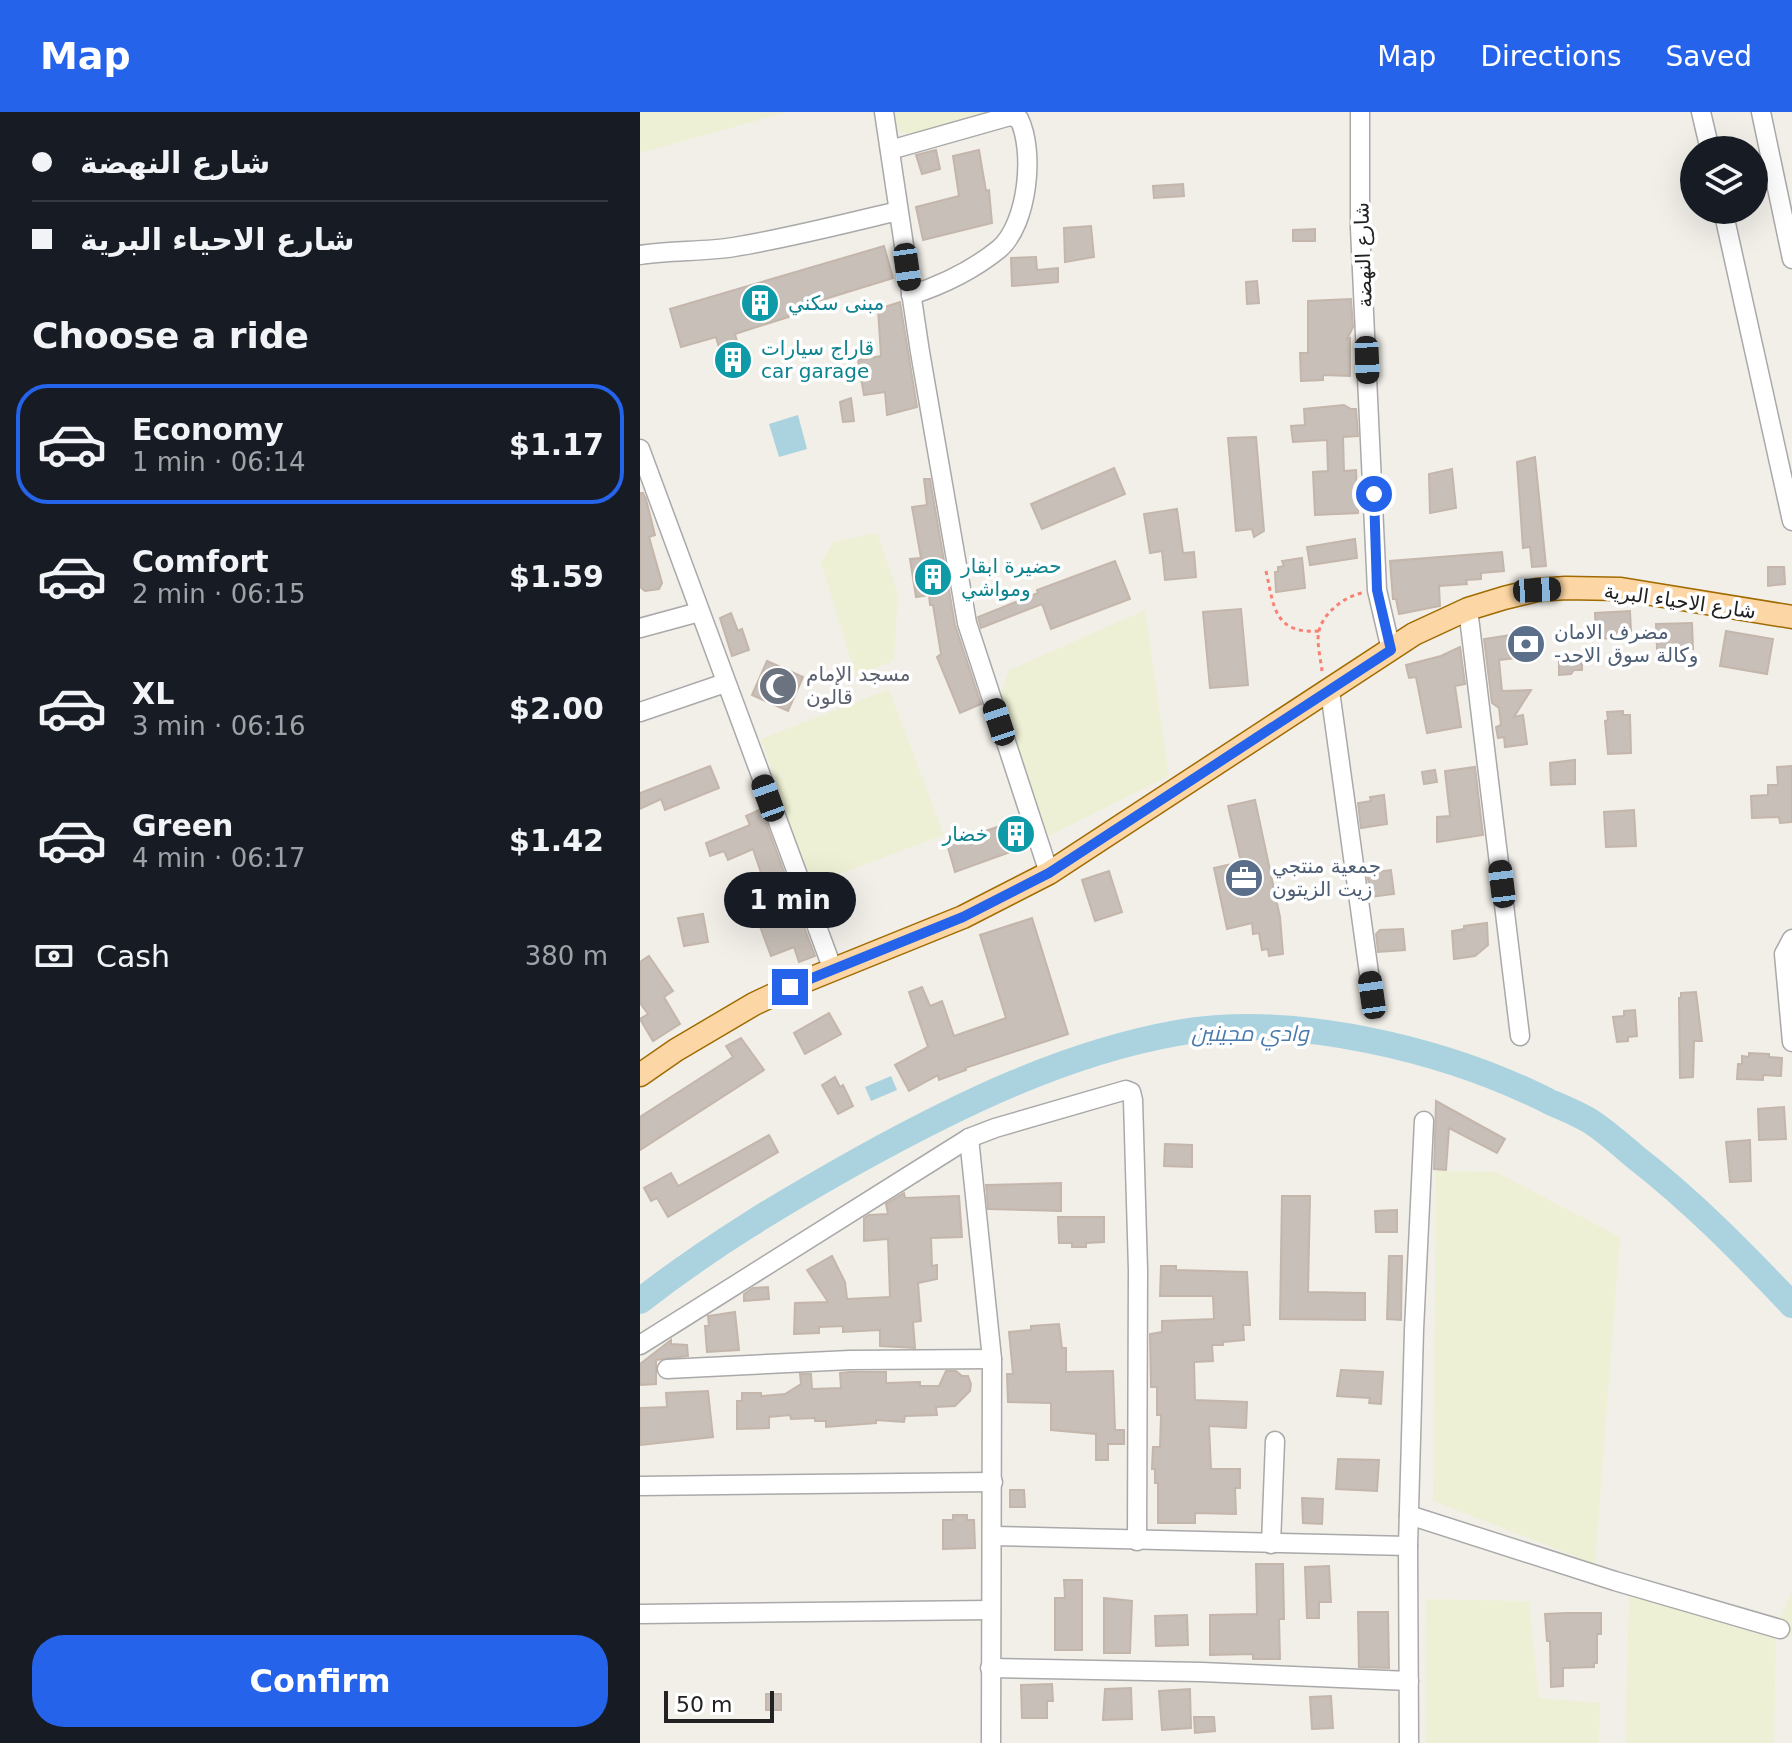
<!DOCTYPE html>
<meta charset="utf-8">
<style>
body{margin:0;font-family:"DejaVu Sans",Cairo,sans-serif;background:#242831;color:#f1f3f6;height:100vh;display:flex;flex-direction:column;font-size:30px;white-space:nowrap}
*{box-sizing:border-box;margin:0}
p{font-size:26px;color:#9ea1a6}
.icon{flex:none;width:44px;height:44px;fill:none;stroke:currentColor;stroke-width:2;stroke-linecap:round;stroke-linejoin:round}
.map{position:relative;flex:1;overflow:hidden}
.sheet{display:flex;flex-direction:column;background:#171b24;width:640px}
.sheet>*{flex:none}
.hud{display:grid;align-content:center;height:176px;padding:0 32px;background:#171b24}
.buttons{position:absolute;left:1040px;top:24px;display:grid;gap:16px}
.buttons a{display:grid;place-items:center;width:88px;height:88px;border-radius:50%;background:#171b24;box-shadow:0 8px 32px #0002;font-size:40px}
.scale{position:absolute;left:24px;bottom:20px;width:110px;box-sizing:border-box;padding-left:8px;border:4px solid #222;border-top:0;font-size:22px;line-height:28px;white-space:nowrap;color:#222;-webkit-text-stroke:6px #fff;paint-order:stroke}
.end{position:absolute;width:36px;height:36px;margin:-18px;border:10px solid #2563eb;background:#fff;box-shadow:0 0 0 4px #fff}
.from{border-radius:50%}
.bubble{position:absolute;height:56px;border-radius:28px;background:#171b24;box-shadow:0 8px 32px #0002;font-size:26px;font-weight:700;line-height:56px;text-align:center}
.car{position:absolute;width:24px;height:48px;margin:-24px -12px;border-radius:10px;box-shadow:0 0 6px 2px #0007;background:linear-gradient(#222 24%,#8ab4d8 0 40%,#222 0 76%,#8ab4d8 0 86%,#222 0)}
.hud b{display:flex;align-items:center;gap:28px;height:76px;font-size:30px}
.hud b+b{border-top:2px solid #363941}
.hud i{width:20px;height:20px;background:#f1f3f6}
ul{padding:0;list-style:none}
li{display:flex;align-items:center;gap:24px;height:120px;margin:0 16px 12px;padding:0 16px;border:4px solid transparent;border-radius:32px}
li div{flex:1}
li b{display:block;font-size:30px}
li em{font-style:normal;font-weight:700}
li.selected{border-color:#2563eb}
li>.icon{width:72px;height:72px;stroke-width:1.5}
h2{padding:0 32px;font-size:36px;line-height:96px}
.pay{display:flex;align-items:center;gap:20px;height:88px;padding:0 32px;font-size:30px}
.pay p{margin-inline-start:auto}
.primary-button{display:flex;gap:16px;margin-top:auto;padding:16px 32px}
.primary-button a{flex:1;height:92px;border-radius:32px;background:#2563eb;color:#fff;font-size:32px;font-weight:700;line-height:92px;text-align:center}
header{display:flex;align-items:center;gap:48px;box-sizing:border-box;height:112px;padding:0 40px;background:#2563eb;color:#fff}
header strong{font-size:38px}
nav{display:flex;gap:44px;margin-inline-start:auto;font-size:28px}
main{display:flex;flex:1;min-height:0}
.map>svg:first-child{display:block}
</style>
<header>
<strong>Map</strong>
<nav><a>Map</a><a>Directions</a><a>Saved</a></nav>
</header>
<main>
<section class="sheet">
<div class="hud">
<b><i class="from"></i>شارع النهضة</b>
<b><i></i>شارع الاحياء البرية</b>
</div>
<h2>Choose a ride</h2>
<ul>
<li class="selected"><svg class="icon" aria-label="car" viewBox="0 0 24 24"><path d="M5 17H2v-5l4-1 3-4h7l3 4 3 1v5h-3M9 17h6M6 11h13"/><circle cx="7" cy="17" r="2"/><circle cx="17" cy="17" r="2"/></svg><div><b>Economy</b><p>1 min · 06:14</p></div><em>$1.17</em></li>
<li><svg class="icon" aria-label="car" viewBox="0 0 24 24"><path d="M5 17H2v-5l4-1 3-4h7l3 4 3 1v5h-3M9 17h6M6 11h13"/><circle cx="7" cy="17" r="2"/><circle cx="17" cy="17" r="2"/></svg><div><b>Comfort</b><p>2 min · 06:15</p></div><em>$1.59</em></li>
<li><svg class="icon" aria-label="car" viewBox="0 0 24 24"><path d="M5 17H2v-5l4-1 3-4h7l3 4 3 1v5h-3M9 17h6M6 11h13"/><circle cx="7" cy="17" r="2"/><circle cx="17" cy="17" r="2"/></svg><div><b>XL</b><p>3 min · 06:16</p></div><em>$2.00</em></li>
<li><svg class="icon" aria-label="car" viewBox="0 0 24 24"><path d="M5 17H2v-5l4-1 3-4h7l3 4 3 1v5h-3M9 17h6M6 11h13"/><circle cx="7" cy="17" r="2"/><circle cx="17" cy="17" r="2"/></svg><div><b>Green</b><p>4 min · 06:17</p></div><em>$1.42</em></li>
</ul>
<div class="pay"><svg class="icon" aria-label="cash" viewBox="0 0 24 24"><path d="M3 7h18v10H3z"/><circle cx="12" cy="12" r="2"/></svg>Cash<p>380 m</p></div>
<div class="primary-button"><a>Confirm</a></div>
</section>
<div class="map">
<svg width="1152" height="1631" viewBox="0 0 1152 1631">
<rect width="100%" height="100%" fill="#f2efe9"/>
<g fill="#eef0d5">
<path d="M0 0H148L0 41Z"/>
<path d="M254 0H365L275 22 257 20Z"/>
<path d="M237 421 258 481 254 548 216 565 181 451 193 430Z"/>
<path d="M505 498 529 664 407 725 360 582 369 558Z"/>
<path d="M249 577 304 723 170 773 121 627Z"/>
<path d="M796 1059 856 1060 980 1125 955 1452 793 1389Z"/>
<path d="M1152 1478V1524L1136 1520 1134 1631H985L989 1483 1135 1520Z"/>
<path d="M786 1487 889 1489 899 1586 960 1591 959 1631H785Z"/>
</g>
<g fill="#aad3df">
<path d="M158 303 167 337 139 345 129 312Z"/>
<path d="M251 964 257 978 231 989 225 975Z"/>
</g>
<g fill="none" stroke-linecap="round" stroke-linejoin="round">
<path stroke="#aad3df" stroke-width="26" d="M0 1189C69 1135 144 1090 221 1047 319 993 425 941 537 921 653 900 808 938 912 991 926 997 941 1003 953 1011 968 1021 981 1033 994 1044 1052 1089 1102 1140 1152 1193"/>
</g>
<g fill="#c7bfb8" stroke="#c4b6ab" stroke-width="2">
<path d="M296 38 300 57 282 62 276 43Z"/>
<path d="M339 38 346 79 349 78 352 111 283 128 276 95 319 84 313 44Z"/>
<path d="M543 72 544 84 514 86 513 74Z"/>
<path d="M451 114 454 145 425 150 424 116Z"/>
<path d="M675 117V129H653V118Z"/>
<path d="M244 134 253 166 159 195 161 201 95 222 104 255 86 260 76 225 41 235 30 197Z"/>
<path d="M396 145 397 158 418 156V170L372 174 371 146Z"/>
<path d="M617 169 619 191 607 192 606 170Z"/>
<path d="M711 187 713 215 707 227 710 226V264L683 263V268L661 269 660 241H668V189Z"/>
<path d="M260 190 277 295 247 303 245 280 224 283 218 248 241 244 238 197Z"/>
<path d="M211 286 214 309 203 310 200 290Z"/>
<path d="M704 293 711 297H716L718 324 703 325 704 359 716 358 718 401 675 403 673 360 688 359 687 328 653 330 651 314 665 313 664 297Z"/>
<path d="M616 325 624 419 614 425 612 417 596 419 588 326Z"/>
<path d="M895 345 906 454 892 455 890 435 883 436 877 350Z"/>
<path d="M474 356 485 382 402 417 391 392Z"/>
<path d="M812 357 816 396 790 401 789 362Z"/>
<path d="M284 367H290L315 513 341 592 320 601 297 545 301 542 293 493H290L289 483 276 485 270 447 281 446 272 395 287 393Z"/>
<path d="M0 381H3L6 387 15 423 9 425 22 471 19 477 5 479 0 475Z"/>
<path d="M537 397 543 441 554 440 556 465 525 468 522 439 510 441 504 402Z"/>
<path d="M715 427 717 446 670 453 667 435Z"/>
<path d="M862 440 864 459 841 461V467L826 468 827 472 799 474 800 494 759 502 756 487H753L750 449Z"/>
<path d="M662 446 665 476 636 480 635 460H638V455L644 454 642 449Z"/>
<path d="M475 449 490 487 411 517 402 492 341 516 338 505 398 481 397 478Z"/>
<path d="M1128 455H1144L1145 472 1128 474Z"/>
<path d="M601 497 608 573 570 576 563 500Z"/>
<path d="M990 499 991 519 976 520V526L956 527 955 501Z"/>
<path d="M91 501 98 519 102 517 109 538 92 544 80 506Z"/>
<path d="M1052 511 1053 537H1042V545H1028L1027 536 1017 537 1016 512Z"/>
<path d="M1086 519 1133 527 1127 562 1080 554Z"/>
<path d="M878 522V524L891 523 894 544 859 548 862 579 891 578 874 605 883 603 887 632 865 635 864 625 858 626 856 615 861 613 859 596 852 591 844 527Z"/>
<path d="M820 535 825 572 815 574 821 615 787 621 776 565 769 566 766 553 801 544Z"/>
<path d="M919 543H942V558H934L931 562 919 563Z"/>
<path d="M127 549 163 565 148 599 112 583Z"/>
<path d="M983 599V603H990L991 641 968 642 965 609 968 608 967 600Z"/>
<path d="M935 648V672L911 673 910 651Z"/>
<path d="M70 654 79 676 25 698 21 687 0 697V681Z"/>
<path d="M1152 654V710L1140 711 1139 705 1112 706 1111 684 1128 683V673H1138L1137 655Z"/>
<path d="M835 655 843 723 797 730V705L810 704 805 659Z"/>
<path d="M795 658 797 670 784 672 782 660Z"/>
<path d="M744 683 747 712 721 716 718 691 731 689 730 685Z"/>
<path d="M615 688 640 805 643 842 629 844 628 837 622 838 619 821 613 822 612 811 587 817 574 756 601 750 588 694Z"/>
<path d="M121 697 145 763 124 770 113 737 88 748 84 739 70 744 66 731 110 713 106 704Z"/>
<path d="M994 698 996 734 966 735 964 700Z"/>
<path d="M380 710 385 729 374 733 376 738 315 760 307 732 366 712 367 715Z"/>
<path d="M751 758 754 782 731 785 727 761Z"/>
<path d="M469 759 482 800 455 809 442 768Z"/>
<path d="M156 794 175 844 159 850 154 835 131 844 118 809Z"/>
<path d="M63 802 68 830 44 834 38 806Z"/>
<path d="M392 806 428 922 325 956 326 958 299 968 298 963 269 979 255 953 288 935 269 880 282 875 290 894 302 889 314 924 366 906 340 823Z"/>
<path d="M847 811 848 833 835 844 814 847 812 819 824 817V814Z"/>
<path d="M763 817 765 838 738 840 736 822 740 818Z"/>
<path d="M9 844 33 879 24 885 40 912 13 929 0 907 8 902 0 891V850Z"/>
<path d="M1056 880 1062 929H1054L1053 965 1040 966 1039 886H1041V881Z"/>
<path d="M995 898 997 924 988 925V929L977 930 973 905 984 904V899Z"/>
<path d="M189 901 201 922 165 942 154 921Z"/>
<path d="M101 926 124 958 0 1038V1005L93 945 86 934Z"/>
<path d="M1109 941 1129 942V945L1142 946 1141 964 1123 963V968L1097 967 1098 952H1102V944L1109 945Z"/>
<path d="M195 965 200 975 203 973 213 994 198 1002 182 973Z"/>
<path d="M796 989 865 1027 857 1041 809 1016 806 1058 794 1057Z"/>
<path d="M1144 995 1146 1027 1119 1028 1118 997Z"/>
<path d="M129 1023 138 1040 28 1105 17 1086 11 1089 4 1076 31 1061 38 1074Z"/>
<path d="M1110 1028 1111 1069 1090 1070 1086 1030Z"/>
<path d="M525 1032 552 1033V1055L524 1054Z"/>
<path d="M421 1071V1099L348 1097 346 1073Z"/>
<path d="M264 1081 265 1086 319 1084 322 1125 291 1126 292 1154 297 1153V1167L278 1171 281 1209 273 1210 275 1236 240 1234V1218L203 1220V1214L179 1215V1221L154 1222 155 1191 188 1190 167 1158 192 1144 205 1170 207 1187 250 1185 248 1127 224 1129V1106L229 1103 248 1102 246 1092Z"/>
<path d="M642 1084H670L668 1180 725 1181V1208L640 1207Z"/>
<path d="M757 1098V1120H736L735 1099Z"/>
<path d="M418 1105H464V1130L446 1131V1135H432V1131H419Z"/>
<path d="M749 1144H762L761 1208 747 1207Z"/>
<path d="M521 1154H536V1158L607 1160 610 1213H603L604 1228 583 1230V1233H572L573 1249 554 1250 555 1288 607 1290 606 1316 569 1314 571 1357H600V1376H595L596 1402 555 1401V1411H518V1371H515V1357H512L513 1335H520L521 1303H517V1275H511L510 1222 522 1220V1209L574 1207 573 1184H520Z"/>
<path d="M128 1175 129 1187 104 1189V1182L113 1176Z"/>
<path d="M95 1200 99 1238 67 1240 65 1214H69L68 1204Z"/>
<path d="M419 1212 422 1236H426V1260L473 1259 475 1318H484V1332H468V1348H456V1322L411 1318V1291L368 1290 367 1262H373L369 1220 391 1218V1214Z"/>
<path d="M31 1228V1232L47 1233 48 1244 16 1248V1272L0 1273V1252Z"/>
<path d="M701 1258 743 1260 741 1292 729 1291 730 1286 697 1284Z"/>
<path d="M306 1259H316L322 1264H328L331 1272 330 1279 315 1294 296 1295 297 1303 265 1304 264 1310 236 1308V1311L186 1315V1309H175V1306L151 1307 150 1303 129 1305V1316L97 1317V1289H102V1281H121V1284L145 1282 161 1272 160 1262H171L172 1277 201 1276 200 1261 210 1260H246V1271L280 1270V1274H299Z"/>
<path d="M68 1279 73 1325 0 1333V1296L27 1295 26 1281Z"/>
<path d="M698 1347 739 1348 737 1379 696 1377Z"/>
<path d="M370 1378H384L385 1395H370Z"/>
<path d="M662 1386 683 1387 682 1412 663 1411Z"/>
<path d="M313 1403H327V1408H334L335 1436 303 1437V1408H313Z"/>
<path d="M616 1452H643L644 1507H639L640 1547H613V1542L570 1543V1503L617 1502Z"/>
<path d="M689 1454 691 1490H679V1506H667L665 1455Z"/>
<path d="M424 1468H442V1538H415V1486H425Z"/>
<path d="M464 1486 492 1489 490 1541H464Z"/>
<path d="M718 1500H748L749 1556 719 1555Z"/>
<path d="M926 1501H961V1522H957V1551H954V1555L923 1556V1574L911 1575 910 1529H907L905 1502Z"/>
<path d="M547 1503 548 1533 516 1534 515 1504Z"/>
<path d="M412 1572 413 1589H407V1606H382L381 1573Z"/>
<path d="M491 1576 492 1607 463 1608 465 1577Z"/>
<path d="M550 1577 551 1616 522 1618 519 1579Z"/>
<rect x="126" y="1582" width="15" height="16"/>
<path d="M691 1584 693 1616 672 1617 670 1585Z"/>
<path d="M554 1605H574L575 1619 555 1621Z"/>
</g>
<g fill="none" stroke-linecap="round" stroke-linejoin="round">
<defs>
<g id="minor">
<path d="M244 0 280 240 327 511 409 761"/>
<path d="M720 0V116L737 478 751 538"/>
<path d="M1061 0 1070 38"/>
<path d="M1121 0 1152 147"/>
<path d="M250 38 370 4 379 7C395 39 388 112 359 137 333 158 302 173 271 183"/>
<path d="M1083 98 1152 409"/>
<path d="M0 143C31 138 63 140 94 135 149 126 203 112 258 99"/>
<path d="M0 337 193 858"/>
<path d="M828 497 880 924"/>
<path d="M0 516 59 500"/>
<path d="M690 579 732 883"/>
<path d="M0 600 85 571"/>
<path d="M1152 827 1144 842 1152 930"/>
<path d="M329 1026 352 1247 351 1631"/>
<path d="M0 1233 329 1026 355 1016 486 978 491 980 493 988 498 1158 497 1429"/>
<path d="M27 1257 210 1248 352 1247"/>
<path d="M0 1374 353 1370"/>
<path d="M769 1403 975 1469 1140 1517"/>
<path d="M353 1424 768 1434"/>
<path d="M631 1432 635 1329"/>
<path d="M0 1502 351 1498"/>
<path d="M350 1556 561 1560 769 1569"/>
<path d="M769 1631 768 1434 774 1218 784 1009"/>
</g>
<path id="major" d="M0 963 36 938 114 892 150 875 323 805 409 761 774 522 828 497 864 486 897 478 926 476 981 477 1152 505"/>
</defs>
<use href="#minor" stroke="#a9a9a9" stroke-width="21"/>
<use href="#major" stroke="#a06b00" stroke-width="25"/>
<g stroke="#fa8072" stroke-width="3" stroke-dasharray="4 4" stroke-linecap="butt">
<path d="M626 459C634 495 634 522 679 519"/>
<path d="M682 559C681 548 676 530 679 519 683 501 705 484 722 481"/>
</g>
<use href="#minor" stroke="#fff" stroke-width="18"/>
<use href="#major" stroke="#fcd6a4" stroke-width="22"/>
</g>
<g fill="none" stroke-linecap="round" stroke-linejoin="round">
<path stroke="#2563eb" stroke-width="10" d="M150 875 323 805 409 761 751 538 737 478 734 382"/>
</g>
<defs>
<symbol id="building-disc" viewBox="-11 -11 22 22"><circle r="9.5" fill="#0f9aa8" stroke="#fff"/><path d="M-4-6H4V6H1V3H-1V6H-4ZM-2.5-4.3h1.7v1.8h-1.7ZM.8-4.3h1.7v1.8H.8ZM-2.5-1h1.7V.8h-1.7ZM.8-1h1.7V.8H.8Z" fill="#fff"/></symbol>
<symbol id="bank-disc" viewBox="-11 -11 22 22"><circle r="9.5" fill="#5c6f8a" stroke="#fff"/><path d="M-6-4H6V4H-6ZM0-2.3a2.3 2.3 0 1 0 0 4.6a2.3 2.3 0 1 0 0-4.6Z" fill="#fff"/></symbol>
<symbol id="mosque-disc" viewBox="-11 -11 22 22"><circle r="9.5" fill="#6b7280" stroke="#fff"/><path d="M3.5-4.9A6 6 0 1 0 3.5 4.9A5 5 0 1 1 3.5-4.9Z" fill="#fff"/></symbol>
<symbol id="office-disc" viewBox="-11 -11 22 22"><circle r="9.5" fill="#5c6f8a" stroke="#fff"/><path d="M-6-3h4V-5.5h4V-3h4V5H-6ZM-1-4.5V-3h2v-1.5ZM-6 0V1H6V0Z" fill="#fff"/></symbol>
</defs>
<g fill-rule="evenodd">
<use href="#building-disc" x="98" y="169" width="44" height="44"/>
<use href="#building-disc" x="71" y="226" width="44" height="44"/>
<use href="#building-disc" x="271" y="443" width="44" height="44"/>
<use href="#bank-disc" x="864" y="510" width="44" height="44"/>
<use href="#mosque-disc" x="116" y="552" width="44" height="44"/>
<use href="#building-disc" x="354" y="700" width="44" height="44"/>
<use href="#office-disc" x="582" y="744" width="44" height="44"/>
</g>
<g text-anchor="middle" stroke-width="7" stroke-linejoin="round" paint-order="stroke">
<g font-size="20" fill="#222" stroke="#fff">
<text transform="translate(723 143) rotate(-92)" y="7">شارع النهضة</text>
<text transform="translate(1040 489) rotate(8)" y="7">شارع الاحياء البرية</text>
</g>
<g font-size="20" fill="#0d838f" stroke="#fff" text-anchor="start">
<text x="148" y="198">مبنى سكني</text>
<text x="121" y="243">قاراج سيارات<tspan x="121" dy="23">car garage</tspan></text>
<text x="321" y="461">حضيرة ابقار<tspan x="321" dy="23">ومواشي</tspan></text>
<text x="348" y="729" text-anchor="end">خضار</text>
</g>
<g font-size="20" fill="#4e5e75" stroke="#fff" text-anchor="start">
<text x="914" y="527">مضرف الامان<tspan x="914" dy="23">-وكالة سوق الاحد</tspan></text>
<text x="632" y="761">جمعية منتجي<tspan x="632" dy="23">زيت الزيتون</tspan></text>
</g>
<g font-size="20" fill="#5b616d" stroke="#fff" text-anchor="start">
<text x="166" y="569">مسجد الإمام<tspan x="166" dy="23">قالون</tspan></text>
</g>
<g font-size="22" font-style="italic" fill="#4a7aab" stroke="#fff">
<text x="610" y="929">وادي مجينين</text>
</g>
</g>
</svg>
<div class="buttons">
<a><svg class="icon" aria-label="layers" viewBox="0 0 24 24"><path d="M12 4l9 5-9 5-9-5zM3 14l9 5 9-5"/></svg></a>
</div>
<div class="scale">50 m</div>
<i class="end from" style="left:734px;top:382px"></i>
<i class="end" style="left:150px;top:875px"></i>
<div class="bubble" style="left:84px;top:760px;width:132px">1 min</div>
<i class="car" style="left:267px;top:155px;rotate:172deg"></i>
<i class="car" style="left:727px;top:248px;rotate:178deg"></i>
<i class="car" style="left:897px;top:478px;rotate:87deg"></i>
<i class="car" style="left:359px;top:610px;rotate:342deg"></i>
<i class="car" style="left:128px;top:686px;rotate:340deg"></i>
<i class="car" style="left:862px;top:772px;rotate:353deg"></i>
<i class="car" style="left:732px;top:883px;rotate:352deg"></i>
</div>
</main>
